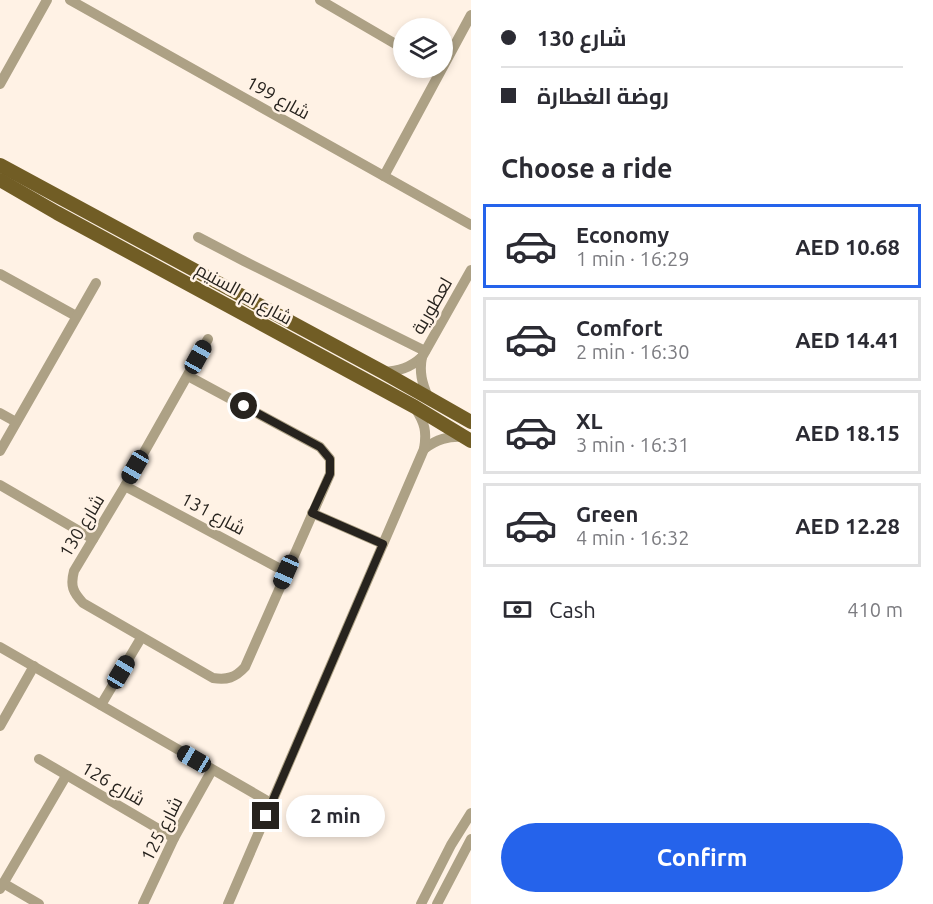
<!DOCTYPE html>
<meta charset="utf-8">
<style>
body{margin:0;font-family:Ubuntu,Cairo,sans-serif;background:#f2f2f3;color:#2b2b33;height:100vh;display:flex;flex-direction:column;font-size:22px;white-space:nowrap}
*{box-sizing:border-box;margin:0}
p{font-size:20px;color:#7c7c81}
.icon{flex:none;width:33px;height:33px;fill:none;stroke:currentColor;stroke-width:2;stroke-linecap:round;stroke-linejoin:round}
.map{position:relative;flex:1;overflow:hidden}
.sheet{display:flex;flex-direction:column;background:#fff;width:462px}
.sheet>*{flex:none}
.guide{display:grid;align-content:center;height:132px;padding:0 30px;background:#fff}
.tools{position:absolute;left:393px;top:18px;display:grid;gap:12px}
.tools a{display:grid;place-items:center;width:60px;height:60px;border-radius:50%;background:#fff;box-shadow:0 3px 9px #0003;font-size:30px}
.end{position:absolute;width:27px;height:27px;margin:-14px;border:8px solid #27231e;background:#fff;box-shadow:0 0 0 3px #fff}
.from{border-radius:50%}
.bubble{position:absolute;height:42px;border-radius:21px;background:#fff;box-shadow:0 3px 9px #0003;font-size:20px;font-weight:700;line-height:42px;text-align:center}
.car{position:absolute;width:18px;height:36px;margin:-18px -9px;border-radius:8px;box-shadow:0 0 4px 2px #0007;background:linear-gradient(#222 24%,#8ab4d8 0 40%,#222 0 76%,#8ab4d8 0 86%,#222 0)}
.guide b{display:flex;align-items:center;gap:21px;height:57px;font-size:22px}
.guide b+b{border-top:2px solid #e1e1e2}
.guide i{width:15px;height:15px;background:#2b2b33}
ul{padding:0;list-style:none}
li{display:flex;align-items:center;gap:18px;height:84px;margin:0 12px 9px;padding:0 18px;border:3px solid #e1e1e2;border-radius:0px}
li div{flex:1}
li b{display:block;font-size:22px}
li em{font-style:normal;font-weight:700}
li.selected{border-color:#2563eb}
li>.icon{width:54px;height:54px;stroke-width:1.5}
h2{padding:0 30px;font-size:27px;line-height:72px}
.pay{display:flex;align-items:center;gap:15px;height:66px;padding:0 30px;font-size:22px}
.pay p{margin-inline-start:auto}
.action{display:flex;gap:12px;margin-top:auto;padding:12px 30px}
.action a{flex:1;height:69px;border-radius:36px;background:#2563eb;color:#fff;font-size:24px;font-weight:700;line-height:69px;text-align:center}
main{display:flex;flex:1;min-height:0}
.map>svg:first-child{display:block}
</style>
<main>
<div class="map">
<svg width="471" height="904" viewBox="0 0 471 904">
<rect width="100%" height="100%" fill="#fff2e5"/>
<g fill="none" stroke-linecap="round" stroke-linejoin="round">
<g stroke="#ada185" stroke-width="10">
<path d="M70 0 471 225"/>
<path d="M320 0 404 49"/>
<path d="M0 84 47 0"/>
<path d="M384 176 471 15"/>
<path d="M198 237 244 261 425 351"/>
<path d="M0 274 76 316"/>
<path d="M383 372C399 371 410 368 422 357"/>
<path d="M188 376 320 447 330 459V474L245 667C235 678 227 680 213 678L83 603C73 592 70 586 74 571L125 486 208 339"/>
<path d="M428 397C422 383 419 372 422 357L471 270"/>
<path d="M0 413 16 422"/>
<path d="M424 449C437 439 448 436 464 437"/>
<path d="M0 451 96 283"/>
<path d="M0 485 93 539"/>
<path d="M125 486 286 572"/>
<path d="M312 513 383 544"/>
<path d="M0 647 271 803"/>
<path d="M101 705 141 638"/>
<path d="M0 726 34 666"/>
<path d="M39 759 174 838"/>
<path d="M3 883 39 904"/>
<path d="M0 889 66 776"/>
<path d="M143 904 174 838 212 770"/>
<path d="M228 904 424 449C427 432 425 423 415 408"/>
<path d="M421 904 451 845 471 813"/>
<path d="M437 904 471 839"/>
</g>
<g stroke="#715d25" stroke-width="14">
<path d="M0 165 383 372 471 422"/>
<path d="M0 180 57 213 415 407 471 441"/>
</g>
</g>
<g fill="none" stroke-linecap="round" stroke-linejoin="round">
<path stroke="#27231e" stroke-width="8" d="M244 406 320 447 330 459V474L312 513 383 544 266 816"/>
</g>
<g text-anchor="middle" stroke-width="5" stroke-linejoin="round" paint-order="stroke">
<g font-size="18" fill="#27231e" stroke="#fff2e5">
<text transform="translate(278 98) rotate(29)" y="6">شارع 199</text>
<text transform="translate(244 294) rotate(29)" y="6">شارع ام السنيم</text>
<text transform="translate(432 306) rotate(-60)" y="6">لعطورية</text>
<text transform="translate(213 514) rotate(28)" y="6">شارع 131</text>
<text transform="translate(82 526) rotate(-59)" y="6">شارع 130</text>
<text transform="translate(113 784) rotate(30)" y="6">شارع 126</text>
<text transform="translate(162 829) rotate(-63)" y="6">شارع 125</text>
</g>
</g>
</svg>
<div class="tools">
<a><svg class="icon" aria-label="layers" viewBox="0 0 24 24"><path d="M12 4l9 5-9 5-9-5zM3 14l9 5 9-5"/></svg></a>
</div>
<i class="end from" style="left:244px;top:406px"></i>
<i class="end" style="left:266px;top:816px"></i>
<div class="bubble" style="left:286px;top:795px;width:99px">2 min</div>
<i class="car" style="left:198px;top:357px;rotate:29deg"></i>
<i class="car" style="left:135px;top:467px;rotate:210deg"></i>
<i class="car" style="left:286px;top:572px;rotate:204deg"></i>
<i class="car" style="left:121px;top:672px;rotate:31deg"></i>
<i class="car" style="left:194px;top:759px;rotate:300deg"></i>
</div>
<section class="sheet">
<div class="guide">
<b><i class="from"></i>شارع 130</b>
<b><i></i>روضة الغطارة</b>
</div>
<h2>Choose a ride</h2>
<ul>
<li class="selected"><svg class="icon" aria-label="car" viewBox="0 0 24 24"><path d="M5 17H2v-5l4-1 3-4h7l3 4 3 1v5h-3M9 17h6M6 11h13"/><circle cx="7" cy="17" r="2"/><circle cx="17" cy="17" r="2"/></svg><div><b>Economy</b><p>1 min · 16:29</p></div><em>AED 10.68</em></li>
<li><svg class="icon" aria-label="car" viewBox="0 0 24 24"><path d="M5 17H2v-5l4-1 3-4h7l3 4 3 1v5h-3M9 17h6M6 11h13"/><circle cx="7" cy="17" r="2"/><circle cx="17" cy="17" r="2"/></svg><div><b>Comfort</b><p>2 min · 16:30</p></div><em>AED 14.41</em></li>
<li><svg class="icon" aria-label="car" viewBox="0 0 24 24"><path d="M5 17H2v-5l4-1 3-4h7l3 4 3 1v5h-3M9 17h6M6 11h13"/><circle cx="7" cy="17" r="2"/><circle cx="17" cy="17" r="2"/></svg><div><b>XL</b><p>3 min · 16:31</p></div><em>AED 18.15</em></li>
<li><svg class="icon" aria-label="car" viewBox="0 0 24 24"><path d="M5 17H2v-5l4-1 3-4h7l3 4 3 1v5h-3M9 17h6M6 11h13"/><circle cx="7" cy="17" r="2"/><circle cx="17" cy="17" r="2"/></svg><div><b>Green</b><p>4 min · 16:32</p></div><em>AED 12.28</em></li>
</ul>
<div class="pay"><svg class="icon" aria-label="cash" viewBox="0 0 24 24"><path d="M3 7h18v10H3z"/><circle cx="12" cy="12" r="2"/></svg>Cash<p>410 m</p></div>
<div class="action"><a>Confirm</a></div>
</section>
</main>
